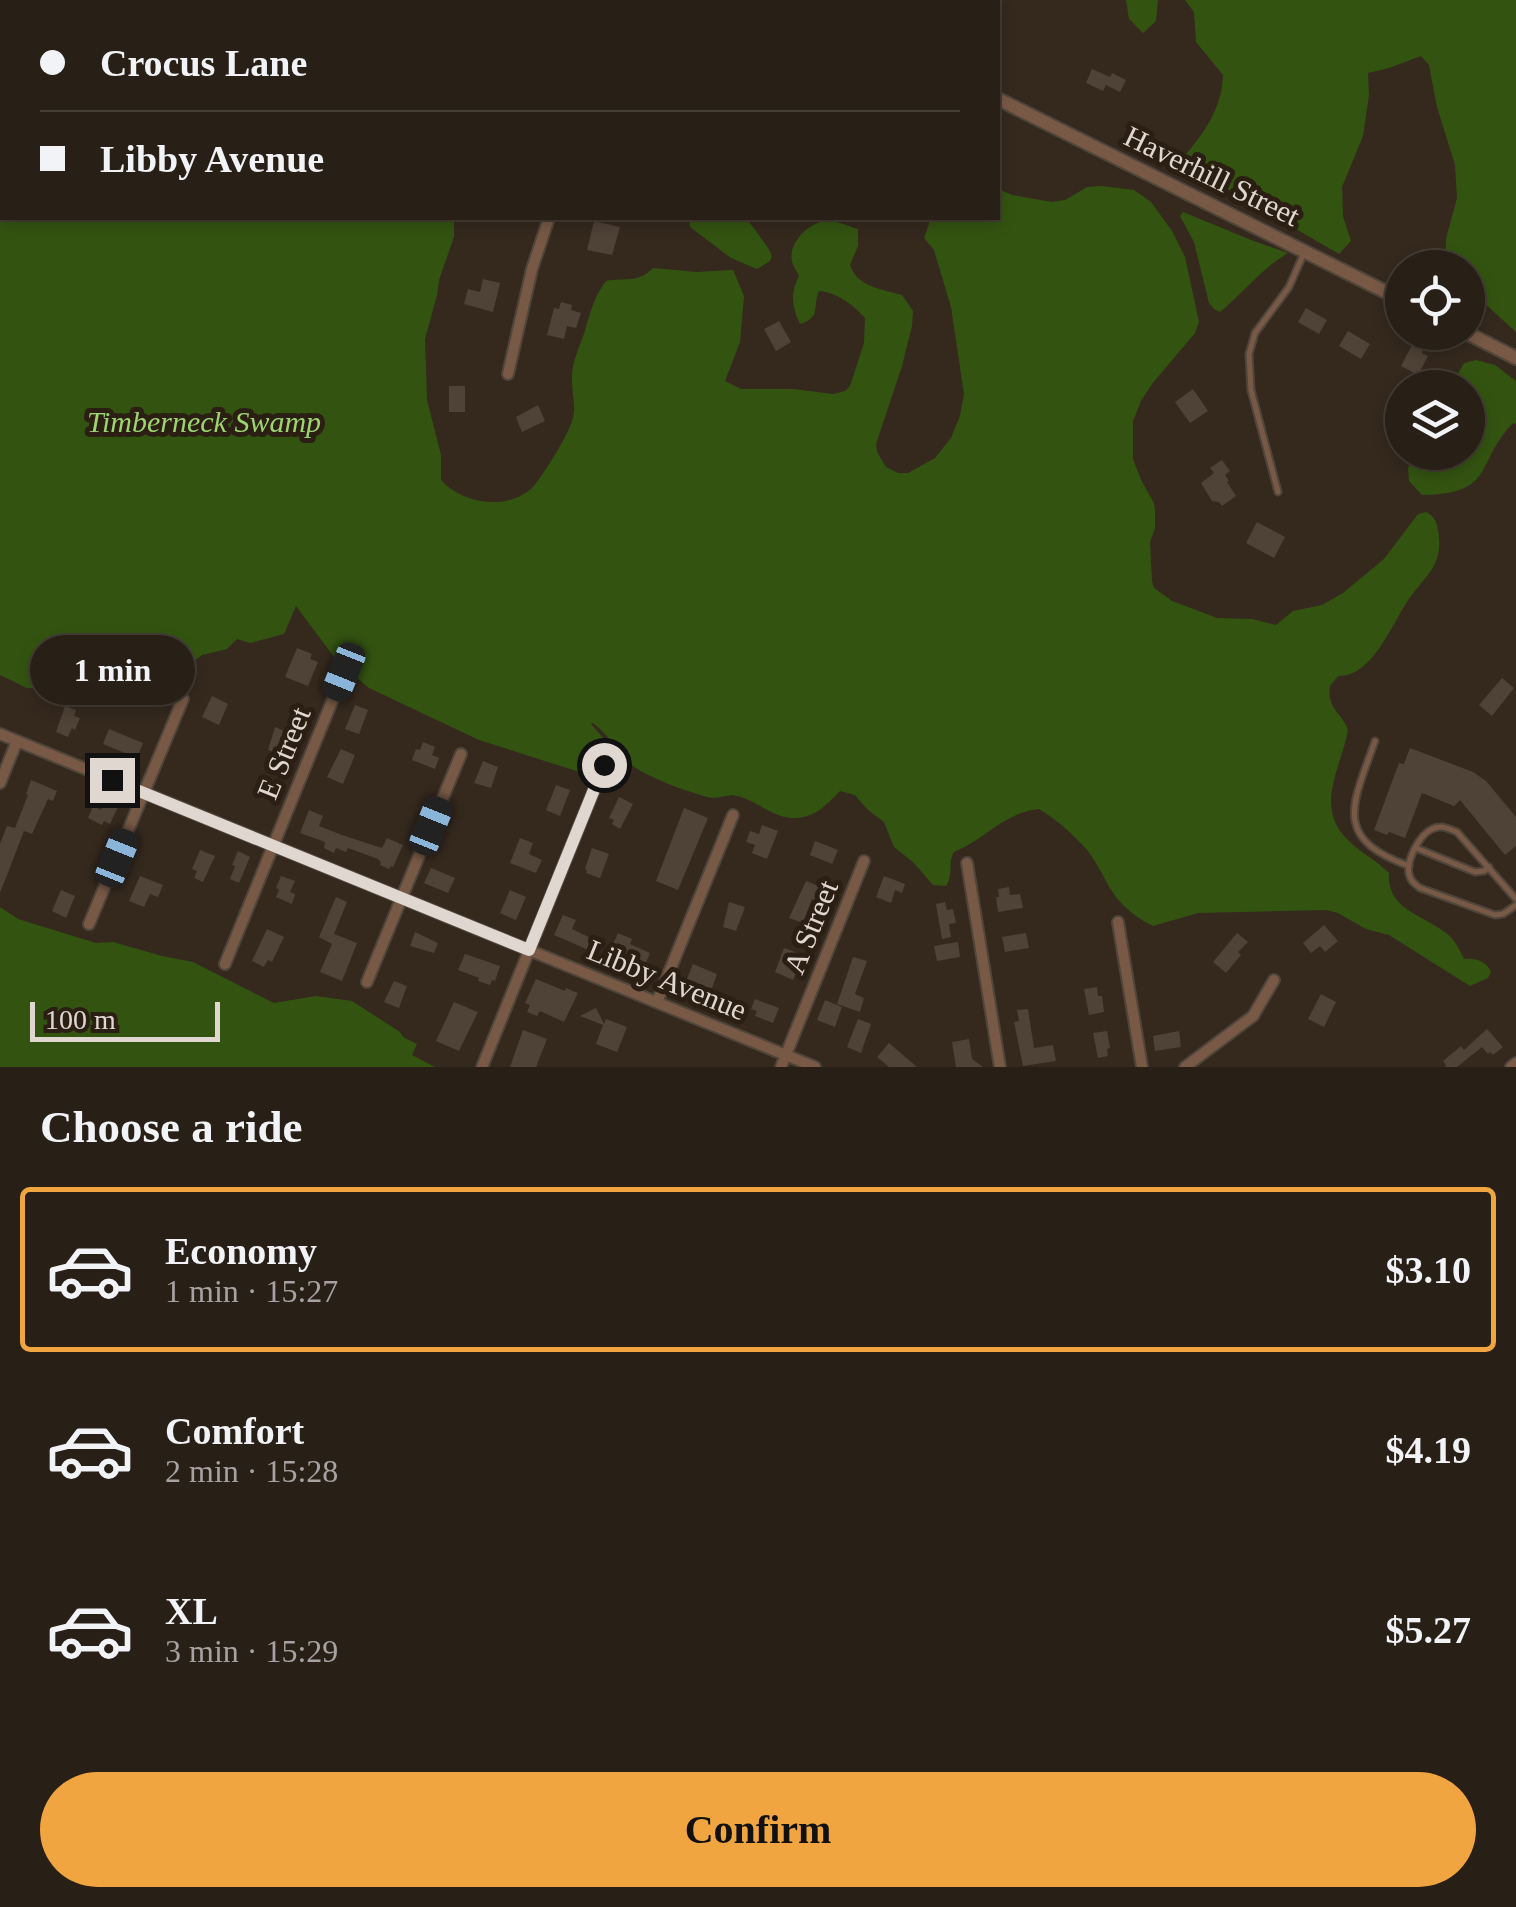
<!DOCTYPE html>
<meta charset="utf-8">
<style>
body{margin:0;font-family:Georgia,serif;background:#342c23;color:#f1f3f6;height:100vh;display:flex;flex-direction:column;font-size:38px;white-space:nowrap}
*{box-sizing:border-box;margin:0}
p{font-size:32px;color:#a5a2a1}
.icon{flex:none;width:55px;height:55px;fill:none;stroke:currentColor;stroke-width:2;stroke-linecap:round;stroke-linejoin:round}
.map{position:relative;height:1067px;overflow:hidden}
.panel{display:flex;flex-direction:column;background:#281f16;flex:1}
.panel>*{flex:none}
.hud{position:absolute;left:0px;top:0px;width:1000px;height:220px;box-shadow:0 5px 15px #0003,0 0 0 2px #443d35;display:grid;align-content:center;height:220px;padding:0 40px;background:#281f16}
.tools{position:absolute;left:1385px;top:250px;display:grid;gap:20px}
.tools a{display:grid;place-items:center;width:100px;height:100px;border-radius:50%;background:#281f16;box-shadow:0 5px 15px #0003,0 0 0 2px #443d35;font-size:50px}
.scale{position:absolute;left:30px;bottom:25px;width:190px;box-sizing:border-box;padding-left:10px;border:5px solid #e0d7d1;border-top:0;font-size:28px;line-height:35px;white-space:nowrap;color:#e0d7d1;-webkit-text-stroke:8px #2b1f14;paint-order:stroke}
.end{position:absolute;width:45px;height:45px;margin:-22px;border:12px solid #e0d7d1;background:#111;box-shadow:0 0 0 5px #111}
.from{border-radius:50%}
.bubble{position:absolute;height:70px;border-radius:35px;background:#281f16;box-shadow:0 5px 15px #0003,0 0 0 2px #443d35;font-size:32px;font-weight:600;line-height:70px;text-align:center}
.car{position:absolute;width:30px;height:60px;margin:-30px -15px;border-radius:12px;box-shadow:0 0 8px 2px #0007;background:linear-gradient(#222 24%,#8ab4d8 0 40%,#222 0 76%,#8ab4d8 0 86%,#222 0)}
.hud b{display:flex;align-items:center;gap:35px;height:95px;font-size:38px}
.hud b+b{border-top:2px solid #443d35}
.hud i{width:25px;height:25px;background:#f1f3f6}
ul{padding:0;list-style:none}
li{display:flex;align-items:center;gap:30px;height:165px;margin:0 20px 15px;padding:0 20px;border:5px solid transparent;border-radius:10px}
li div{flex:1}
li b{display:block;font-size:38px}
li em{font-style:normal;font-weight:600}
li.current{border-color:#f1a540}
li>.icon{width:90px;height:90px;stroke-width:1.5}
h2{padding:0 40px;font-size:45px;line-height:120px}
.action{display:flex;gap:20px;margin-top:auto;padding:20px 40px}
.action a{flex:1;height:115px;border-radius:60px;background:#f1a540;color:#111;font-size:40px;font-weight:600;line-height:115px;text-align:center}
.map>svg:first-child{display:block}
</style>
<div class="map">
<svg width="1516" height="1067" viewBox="0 0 1516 1067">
<rect width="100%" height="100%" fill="#35291e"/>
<g fill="#335411">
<path d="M63 0H401L402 2H59Z"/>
<path d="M1126 0H1158L1156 21 1143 33 1129 19Z"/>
<path d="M1185 0H1516V332L1482 301 1468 296V268L1445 267 1446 239 1457 198 1455 165 1437 107 1429 65 1421 56 1389 68 1368 73 1369 95 1363 136 1342 187 1343 216 1351 241 1339 254 1219 184 1183 158C1204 133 1222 109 1223 75L1196 42 1194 12Z"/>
<path d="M2 31V218H454V237L439 280 437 295 425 339 427 400 441 455V480C462 504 507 511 532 488 542 478 568 435 572 421 577 408 571 389 572 375 573 359 580 346 585 331 590 313 594 297 606 281 624 277 638 284 653 268L697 272 733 270 744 296 740 342 725 381 741 389H793L833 394 845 391 850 386 864 343 865 318C854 305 836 292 819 291 812 306 822 317 800 324 792 307 790 293 799 276 797 271 793 267 792 261 788 243 809 222 826 221 836 220 848 226 858 229V246L850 265C857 287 882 289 902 295L913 311 912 326 902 366 876 444 877 452 886 467 898 473H908L935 458 951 438 960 416 964 394 951 307 934 250 924 238 929 224 928 218H998V189L1012 195 1052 202 1065 200 1087 187 1102 186 1134 190 1151 202 1172 231 1185 257 1199 322 1195 333 1152 384 1141 401 1133 421V459L1141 480 1154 503 1155 510V528L1150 542 1152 581 1154 588 1172 601 1217 618 1252 619 1276 625 1293 611 1322 605 1343 593 1384 559 1418 514 1426 512C1435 517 1436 520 1438 530 1444 566 1427 573 1409 599 1392 623 1373 677 1338 676L1330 686C1327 710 1341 711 1348 730 1341 769 1312 809 1351 843 1363 854 1377 861 1389 873 1386 909 1423 915 1446 933 1456 941 1459 949 1464 959 1476 958 1486 961 1491 972L1488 978 1470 986 1389 935 1366 929 1338 913 1326 910 1198 913 1153 926C1140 920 1125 909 1116 897 1105 882 1099 865 1087 850 1073 834 1057 820 1039 809 1005 812 984 840 954 852 947 863 954 875 946 886L933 885 914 863 894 847 884 822 868 810 855 795 840 791C827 804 815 818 795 818 773 819 757 800 737 796 728 793 718 800 707 797 683 790 657 781 636 768 618 756 610 735 593 723L591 724 604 739 589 775 479 740 369 688 337 661 296 606 284 634 250 643 237 639 227 649 202 655 182 670 152 682 128 683 102 680 52 689 27 688 0 675V32Z"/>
<path d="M1183 212 1251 240 1288 253C1262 268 1243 293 1220 312L1214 309 1209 303 1194 242 1180 216Z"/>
<path d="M689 218H746C749 221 771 251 771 254 772 256 771 259 770 261L757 269 731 258 690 227Z"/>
<path d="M1476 360 1495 365 1516 381V424L1513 423C1474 464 1496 494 1422 495L1409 481 1408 468 1416 453 1468 452V388L1451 387 1464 363Z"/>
<path d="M0 907 18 919 96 943 113 942 162 956 193 962 274 1003 316 996 352 1001 400 1032 403 1037 417 1044 412 1055 435 1067H0Z"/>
</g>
<g fill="#4f4237">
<path d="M1092 69 1110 77 1112 73 1126 80 1120 92 1106 85 1103 91 1086 83Z"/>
<path d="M594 221 620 227 612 255 587 250Z"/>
<path d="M483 279 500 283 493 312 464 304 468 289 480 292Z"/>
<path d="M561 302 572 305 571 310 581 313 576 328 567 326 564 339 547 335 554 308 559 309Z"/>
<path d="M1306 308 1327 320 1319 334 1298 322Z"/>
<path d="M779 321 791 342 776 351 764 329Z"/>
<path d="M1348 331 1370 344 1361 359 1339 346Z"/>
<path d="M1412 345 1423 350 1422 353 1428 356 1418 375 1401 366Z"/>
<rect x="449" y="386" width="16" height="26"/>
<path d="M1193 389 1208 411 1190 423 1175 402Z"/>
<path d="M538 405 545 421 522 432 516 417Z"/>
<path d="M1222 460 1230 471 1225 475 1229 481 1227 482 1236 496 1222 506 1219 502 1212 501 1201 483 1214 473 1210 468Z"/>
<path d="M1257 522 1285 537 1274 558 1246 543Z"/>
<path d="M297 648 312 654 310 659 318 662 308 686 285 677Z"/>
<path d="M1502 678 1514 688 1492 716 1479 705Z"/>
<path d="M212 696 228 704 219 725 202 717Z"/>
<path d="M355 705 368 710 359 734 345 729Z"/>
<path d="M65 706 76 710 74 716 80 718 75 730 72 728 68 737 56 732Z"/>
<path d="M275 727 289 733 282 755 268 750Z"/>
<path d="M109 729 143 743 137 758 103 744Z"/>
<path d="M423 742 435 747 432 755 439 758 435 769 412 760 416 749 420 750Z"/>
<path d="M1410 748 1473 772 1486 781 1516 817V846L1505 855 1460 800 1454 806 1422 793 1405 838 1389 832 1387 835 1374 830 1399 763 1404 764Z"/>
<path d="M341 749 355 755 343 784 327 777Z"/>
<path d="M483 761 498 767 491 788 474 783Z"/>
<path d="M31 780 57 791 53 801 48 799 32 834 24 831 0 893V844L7 826 15 828 28 795 26 794Z"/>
<path d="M556 785 570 790 560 816 546 810Z"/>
<path d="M619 797 633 804 620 829 612 824 614 820 609 818Z"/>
<path d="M105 801 118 807 110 824 104 821 102 825 88 818 93 806 101 810Z"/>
<path d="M684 808 708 818 678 890 656 881Z"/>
<path d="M309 810 323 816 319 826 342 835 382 848 387 838 403 845 393 867 391 866 389 869 380 865 381 862 378 859 348 848 346 852 336 848 334 853 324 848 325 842 300 833Z"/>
<path d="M762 825 778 831 767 859 752 853 755 845 746 842 750 831 759 834Z"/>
<path d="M520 838 533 843 529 854 542 860 536 873 510 863Z"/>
<path d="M815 841 838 850 832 864 810 855Z"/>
<path d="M592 848 609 854 600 878 586 873 587 870 585 869Z"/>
<path d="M200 850 215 856 203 882 194 878 197 871 192 869Z"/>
<path d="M238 851 250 857 239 883 230 879 235 866 232 865Z"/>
<path d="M431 868 455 878 448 893 424 883Z"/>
<path d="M140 876 163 885 158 897 150 894 144 907 129 901Z"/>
<path d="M281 876 295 881 290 892 295 894 292 904 276 897 279 890 276 888Z"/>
<path d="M884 876 905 884 902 893 895 890 891 903 876 897Z"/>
<path d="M806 881 823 888 817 902 812 899 803 923 789 918Z"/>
<path d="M1009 887 1010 895 1020 894 1023 908 998 912 996 897H999L998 889Z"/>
<path d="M61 890 75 896 66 918 52 911Z"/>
<path d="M510 890 526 897 516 920 500 913Z"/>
<path d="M336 897 347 902 334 934 357 943 342 981 320 972 332 944 319 937Z"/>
<path d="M729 902 745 907 736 931 723 927Z"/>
<path d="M945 902 947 910 953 909 956 923 949 924 951 937 942 939 936 904Z"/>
<path d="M563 915 576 920 572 929 595 940 591 951 554 935Z"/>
<path d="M1324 925 1338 941 1325 952 1320 946 1311 953 1303 943Z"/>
<path d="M267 929 284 937 272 962 268 960 264 967 252 961Z"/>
<path d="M415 932 438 943 434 953 410 946Z"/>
<path d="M618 933 632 939 630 944 650 953 644 968 610 951Z"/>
<path d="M1026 933 1029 948 1005 952 1002 937Z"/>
<path d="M1237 933 1248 942 1238 952 1241 955 1226 973 1213 962Z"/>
<path d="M958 942 960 957 937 961 934 946Z"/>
<path d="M784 948 803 955 793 980 775 972Z"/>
<path d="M465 954 500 966 495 981 492 980 490 985 478 981 479 978 458 970Z"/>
<path d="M853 957 867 961 855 994 864 998 860 1012 837 1004Z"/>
<path d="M693 964 717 974 711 991 686 981Z"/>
<path d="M536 979 565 991 566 988 578 993 564 1022 540 1011 537 1016 527 1012 530 1005 525 1003Z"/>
<path d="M394 981 407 986 399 1008 384 1002Z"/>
<path d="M1097 987 1098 996H1102L1104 1012 1089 1015 1084 989Z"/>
<path d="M1321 994 1336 1002 1324 1027 1308 1019Z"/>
<path d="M755 999 779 1008 773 1023 755 1016 757 1011 751 1009Z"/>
<path d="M825 1000 842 1007 835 1027 817 1020Z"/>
<path d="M454 1002 478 1012 459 1051 436 1041Z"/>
<path d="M596 1008 604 1024 606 1019 627 1027 617 1052 596 1044 603 1025 580 1016Z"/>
<path d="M1028 1009 1034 1048 1053 1045 1056 1061 1023 1066 1014 1022 1019 1021 1017 1010Z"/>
<path d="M858 1019 871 1024 861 1053 847 1047Z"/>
<path d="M1487 1029 1503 1047 1493 1055 1490 1052 1488 1054 1482 1047 1457 1067H1445L1446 1065 1443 1061 1461 1046 1464 1050Z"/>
<path d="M523 1030 547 1039 536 1067H510Z"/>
<path d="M1107 1031 1110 1048 1107 1049 1108 1056 1098 1058 1093 1033Z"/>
<path d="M1179 1031 1181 1047 1155 1051 1153 1036Z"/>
<path d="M969 1039 972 1059 983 1067H956L952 1042Z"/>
<path d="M889 1043 917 1067H889L877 1057Z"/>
</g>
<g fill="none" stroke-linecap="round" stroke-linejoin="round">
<defs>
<g id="service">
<path d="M1278 492 1251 390 1249 354 1255 333 1289 287 1304 253"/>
<path d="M1375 741C1353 804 1331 838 1409 866"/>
<path d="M1416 848 1475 872 1484 871 1489 867"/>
<path d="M1516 899 1457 832C1449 829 1441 824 1432 829 1419 835 1406 861 1409 874 1411 882 1414 883 1420 888L1495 915 1503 914 1516 905"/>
</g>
<g id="minor">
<path d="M643 2V0"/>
<path d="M508 374 532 269 549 218"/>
<path d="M0 734 815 1067"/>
<path d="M0 783 17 741"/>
<path d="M967 863 1000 1067"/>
<path d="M1118 922 1142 1067"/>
<path d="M89 924 183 699"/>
<path d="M225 964 344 672"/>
<path d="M367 982 461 754"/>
<path d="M657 1002 733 815"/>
<path d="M482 1067 604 765"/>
<path d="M781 1067 864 861"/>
<path d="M1185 1067 1253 1016 1274 980"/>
<path d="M1511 1067 1516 1063"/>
</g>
<g id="tertiary">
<path d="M757 0 767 2"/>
<path d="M998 99 1402 300"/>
<path d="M1465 332 1516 358"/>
</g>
</defs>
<use href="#service" stroke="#50453b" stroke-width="9"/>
<use href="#minor" stroke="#50453b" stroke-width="14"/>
<use href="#tertiary" stroke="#50453b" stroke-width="16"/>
<use href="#service" stroke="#785945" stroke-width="5"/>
<use href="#minor" stroke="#785945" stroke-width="10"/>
<use href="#tertiary" stroke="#785945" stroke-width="12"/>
</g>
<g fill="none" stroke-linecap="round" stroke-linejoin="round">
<path stroke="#e0d7d1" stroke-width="12" d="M112 780 529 950 604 765"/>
</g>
<g text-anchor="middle" stroke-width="10" stroke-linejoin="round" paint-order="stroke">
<g font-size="30" fill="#e0d7d1" stroke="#2b1f14">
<text transform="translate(1212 176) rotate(26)" y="10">Haverhill Street</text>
<text transform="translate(284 753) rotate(-68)" y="10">E Street</text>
<text transform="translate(811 927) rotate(-68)" y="10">A Street</text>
<text transform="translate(667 980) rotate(22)" y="10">Libby Avenue</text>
</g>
<g font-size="30" font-style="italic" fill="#9cd470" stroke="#2b1f14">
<text x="204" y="432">Timberneck Swamp</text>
</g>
</g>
</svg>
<div class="tools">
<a><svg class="icon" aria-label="locate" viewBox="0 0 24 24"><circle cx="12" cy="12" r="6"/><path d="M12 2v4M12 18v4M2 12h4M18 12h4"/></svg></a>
<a><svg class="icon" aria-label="layers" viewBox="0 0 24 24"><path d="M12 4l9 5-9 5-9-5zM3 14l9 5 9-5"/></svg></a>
</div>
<div class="scale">100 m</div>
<i class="end from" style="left:604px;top:765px"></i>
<i class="end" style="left:112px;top:780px"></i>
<div class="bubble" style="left:30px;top:635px;width:165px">1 min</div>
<i class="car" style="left:344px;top:672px;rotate:202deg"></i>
<i class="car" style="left:431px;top:826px;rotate:22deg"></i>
<i class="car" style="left:117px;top:858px;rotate:22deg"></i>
<div class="hud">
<b><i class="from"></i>Crocus Lane</b>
<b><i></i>Libby Avenue</b>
</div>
</div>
<section class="panel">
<h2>Choose a ride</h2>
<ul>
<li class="current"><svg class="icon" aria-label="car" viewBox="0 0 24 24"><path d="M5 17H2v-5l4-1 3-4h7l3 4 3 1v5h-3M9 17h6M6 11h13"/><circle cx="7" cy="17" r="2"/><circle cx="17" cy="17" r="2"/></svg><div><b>Economy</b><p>1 min · 15:27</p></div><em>$3.10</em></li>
<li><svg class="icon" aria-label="car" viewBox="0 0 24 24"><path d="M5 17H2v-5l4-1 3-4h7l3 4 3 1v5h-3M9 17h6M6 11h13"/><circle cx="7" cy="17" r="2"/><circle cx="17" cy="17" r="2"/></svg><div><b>Comfort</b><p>2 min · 15:28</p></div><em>$4.19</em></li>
<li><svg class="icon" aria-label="car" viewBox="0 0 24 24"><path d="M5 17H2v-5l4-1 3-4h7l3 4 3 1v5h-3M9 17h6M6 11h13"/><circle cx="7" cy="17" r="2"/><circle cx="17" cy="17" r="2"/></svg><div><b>XL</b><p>3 min · 15:29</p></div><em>$5.27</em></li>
</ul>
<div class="action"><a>Confirm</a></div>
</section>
